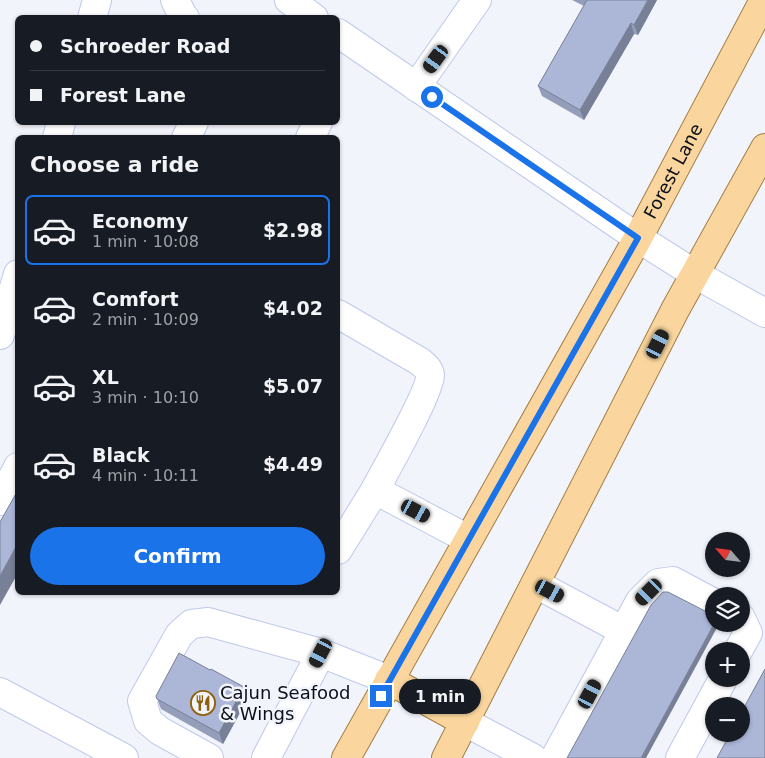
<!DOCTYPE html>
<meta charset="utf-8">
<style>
body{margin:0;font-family:"DejaVu Sans",sans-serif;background:#20242c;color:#f1f3f6;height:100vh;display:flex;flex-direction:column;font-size:19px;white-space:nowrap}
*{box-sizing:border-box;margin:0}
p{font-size:16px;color:#9ea1a6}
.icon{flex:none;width:28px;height:28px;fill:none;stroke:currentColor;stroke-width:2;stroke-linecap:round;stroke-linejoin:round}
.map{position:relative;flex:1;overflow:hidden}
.details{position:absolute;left:15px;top:135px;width:325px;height:460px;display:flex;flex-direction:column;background:#171b24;border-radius:8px;box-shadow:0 1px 4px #0004}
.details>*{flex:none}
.hud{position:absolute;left:15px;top:15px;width:325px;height:110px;border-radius:8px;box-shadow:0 1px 4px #0004;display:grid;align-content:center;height:110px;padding:0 15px;background:#171b24}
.needle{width:32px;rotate:298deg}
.fabs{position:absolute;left:705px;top:532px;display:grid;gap:10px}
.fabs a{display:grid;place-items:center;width:45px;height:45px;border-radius:50%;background:#171b24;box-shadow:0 1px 4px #0004;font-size:25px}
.end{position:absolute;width:22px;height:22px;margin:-11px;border:6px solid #1a73e8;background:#fff;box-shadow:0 0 0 2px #fff}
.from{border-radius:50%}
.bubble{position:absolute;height:35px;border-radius:18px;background:#171b24;box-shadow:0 1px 4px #0004;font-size:16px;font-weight:700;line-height:35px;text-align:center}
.car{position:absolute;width:15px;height:30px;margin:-15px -8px;border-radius:6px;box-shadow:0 0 4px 1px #0007;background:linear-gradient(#222 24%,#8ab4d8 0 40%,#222 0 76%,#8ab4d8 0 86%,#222 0)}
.hud b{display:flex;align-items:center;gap:18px;height:48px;font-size:19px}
.hud b+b{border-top:1px solid #363941}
.hud i{width:12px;height:12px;background:#f1f3f6}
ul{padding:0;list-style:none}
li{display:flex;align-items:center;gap:15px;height:70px;margin:0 10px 8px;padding:0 5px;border:2px solid transparent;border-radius:8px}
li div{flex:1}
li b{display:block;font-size:19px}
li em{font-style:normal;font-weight:700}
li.selected{border-color:#1a73e8}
li>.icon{width:45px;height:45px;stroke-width:1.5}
h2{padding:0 15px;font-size:22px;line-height:60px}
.primary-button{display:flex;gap:10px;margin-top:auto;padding:10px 15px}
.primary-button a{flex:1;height:58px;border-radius:30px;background:#1a73e8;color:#fff;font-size:20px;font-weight:700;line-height:58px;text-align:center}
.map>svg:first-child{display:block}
</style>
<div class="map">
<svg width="765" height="758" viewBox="0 0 765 758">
<rect width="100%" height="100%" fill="#f2f4fb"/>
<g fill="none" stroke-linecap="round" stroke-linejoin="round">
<defs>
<g id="minor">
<path d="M175 0 183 16 185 18"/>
<path d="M289 0 314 18"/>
<path d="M92 18 97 0"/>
<path d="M338 33 638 238 695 274 765 313"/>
<path d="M416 87 477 0"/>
<path d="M57 138 61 122"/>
<path d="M186 138 194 122"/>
<path d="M310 138 318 122"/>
<path d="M338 314 419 361C424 365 429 368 430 375 431 390 385 471 375 490L468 539"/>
<path d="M0 335 18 274"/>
<path d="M0 501 18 467"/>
<path d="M338 550 375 490"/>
<path d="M536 584 624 631"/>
<path d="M738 651 748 633 741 618"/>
<path d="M0 692 124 758"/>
<path d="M465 722 533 758"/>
<path d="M209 758 160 731 148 721 142 701 179 635 191 624 208 622 321 653"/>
<path d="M266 758 321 653 389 680"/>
<path d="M555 758 640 601 658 583 673 581 714 603"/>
<path d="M680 758 723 679"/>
</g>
<g id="major">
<path d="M389 680 465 722"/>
<path id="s1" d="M346 758 638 238 764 0"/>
<path d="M446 758 675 310 765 148"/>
</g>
</defs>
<use href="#minor" stroke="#bec9eb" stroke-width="30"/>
<use href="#major" stroke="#a47e46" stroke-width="30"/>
<use href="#minor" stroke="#fff" stroke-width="28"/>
<use href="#major" stroke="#fad69e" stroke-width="28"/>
</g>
<g fill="#949dba">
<path d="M572 0H657L638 35 634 34 584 120 542 96 538 86 584 6Z"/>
<path d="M156 696 248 698 223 744 161 709Z"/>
</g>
<g fill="#788097">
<path d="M648 0H657L638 35 634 25Z"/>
<path d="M631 23 634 34 584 120 580 110Z"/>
<path d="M18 543V573L0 605V576Z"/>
<path d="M714 624H719L646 758H641Z"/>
<path d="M244 687 248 698 223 744 219 733Z"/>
</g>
<g fill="#acb7d8" stroke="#788097">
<path d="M587 0H648L634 25 631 23 580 110 538 86Z"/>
<path d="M18 490V543L0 576V522Z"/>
<path d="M663 592H668L705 611 714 613V624L641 758H567L651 605Z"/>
<path d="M179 653 210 670 211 669 244 687 219 733 157 699 156 696Z"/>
<path d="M765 669V758H717L730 734H741V713Z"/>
</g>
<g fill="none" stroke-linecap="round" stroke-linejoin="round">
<path stroke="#1a73e8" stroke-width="6" d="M381 696 638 238 432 97"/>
</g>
<defs>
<symbol id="restaurant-ring" viewBox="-11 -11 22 22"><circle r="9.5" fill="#f2f4fb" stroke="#8f610b" stroke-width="1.5"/><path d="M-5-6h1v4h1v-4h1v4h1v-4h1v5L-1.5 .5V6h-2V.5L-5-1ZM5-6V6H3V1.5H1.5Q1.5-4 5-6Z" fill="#8f610b"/></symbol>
</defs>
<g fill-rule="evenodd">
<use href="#restaurant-ring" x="189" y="689" width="28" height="28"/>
</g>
<g text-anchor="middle" stroke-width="5" stroke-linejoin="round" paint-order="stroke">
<g font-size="18" fill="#0b0f1a" stroke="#f2f4fb">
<text dy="6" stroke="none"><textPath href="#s1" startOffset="672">Forest Lane</textPath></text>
</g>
<g font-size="18" fill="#0b0f1a" stroke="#f2f4fb" text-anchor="start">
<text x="220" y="699">Cajun Seafood<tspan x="220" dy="21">&amp; Wings</tspan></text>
</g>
</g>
</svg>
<div class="fabs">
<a><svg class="needle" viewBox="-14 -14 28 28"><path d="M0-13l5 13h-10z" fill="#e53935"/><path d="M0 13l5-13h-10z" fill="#9ea1a6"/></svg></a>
<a><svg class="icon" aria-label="layers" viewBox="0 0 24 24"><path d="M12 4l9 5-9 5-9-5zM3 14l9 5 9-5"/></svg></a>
<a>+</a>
<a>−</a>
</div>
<i class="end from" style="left:432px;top:97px"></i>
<i class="end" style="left:381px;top:696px"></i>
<div class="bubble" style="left:399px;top:679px;width:82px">1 min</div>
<i class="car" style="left:436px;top:59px;rotate:216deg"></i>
<i class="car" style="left:658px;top:344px;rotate:27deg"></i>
<i class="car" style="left:416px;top:511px;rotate:118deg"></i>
<i class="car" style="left:550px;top:591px;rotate:118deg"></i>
<i class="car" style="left:649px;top:592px;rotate:225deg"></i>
<i class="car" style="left:321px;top:653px;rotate:208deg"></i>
<i class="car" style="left:590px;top:694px;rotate:28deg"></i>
<div class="hud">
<b><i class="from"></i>Schroeder Road</b>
<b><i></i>Forest Lane</b>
</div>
<section class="details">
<h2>Choose a ride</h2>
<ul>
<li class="selected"><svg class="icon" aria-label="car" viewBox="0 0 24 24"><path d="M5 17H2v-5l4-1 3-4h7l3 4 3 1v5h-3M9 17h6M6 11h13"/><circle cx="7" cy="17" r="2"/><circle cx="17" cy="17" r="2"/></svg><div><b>Economy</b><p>1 min · 10:08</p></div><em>$2.98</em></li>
<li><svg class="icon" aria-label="car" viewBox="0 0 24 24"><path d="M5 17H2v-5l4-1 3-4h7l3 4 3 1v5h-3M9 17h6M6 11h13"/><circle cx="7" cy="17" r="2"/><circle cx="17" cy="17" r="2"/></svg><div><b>Comfort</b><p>2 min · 10:09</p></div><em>$4.02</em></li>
<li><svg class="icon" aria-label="car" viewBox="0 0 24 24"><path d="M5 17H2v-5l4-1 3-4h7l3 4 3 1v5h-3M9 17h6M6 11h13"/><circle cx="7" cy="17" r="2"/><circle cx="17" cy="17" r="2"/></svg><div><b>XL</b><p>3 min · 10:10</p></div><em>$5.07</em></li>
<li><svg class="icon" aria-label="car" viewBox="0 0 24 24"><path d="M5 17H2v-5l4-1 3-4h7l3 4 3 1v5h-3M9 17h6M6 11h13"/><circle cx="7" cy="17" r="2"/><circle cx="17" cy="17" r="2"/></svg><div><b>Black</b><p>4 min · 10:11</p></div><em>$4.49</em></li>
</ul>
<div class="primary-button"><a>Confirm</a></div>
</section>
</div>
